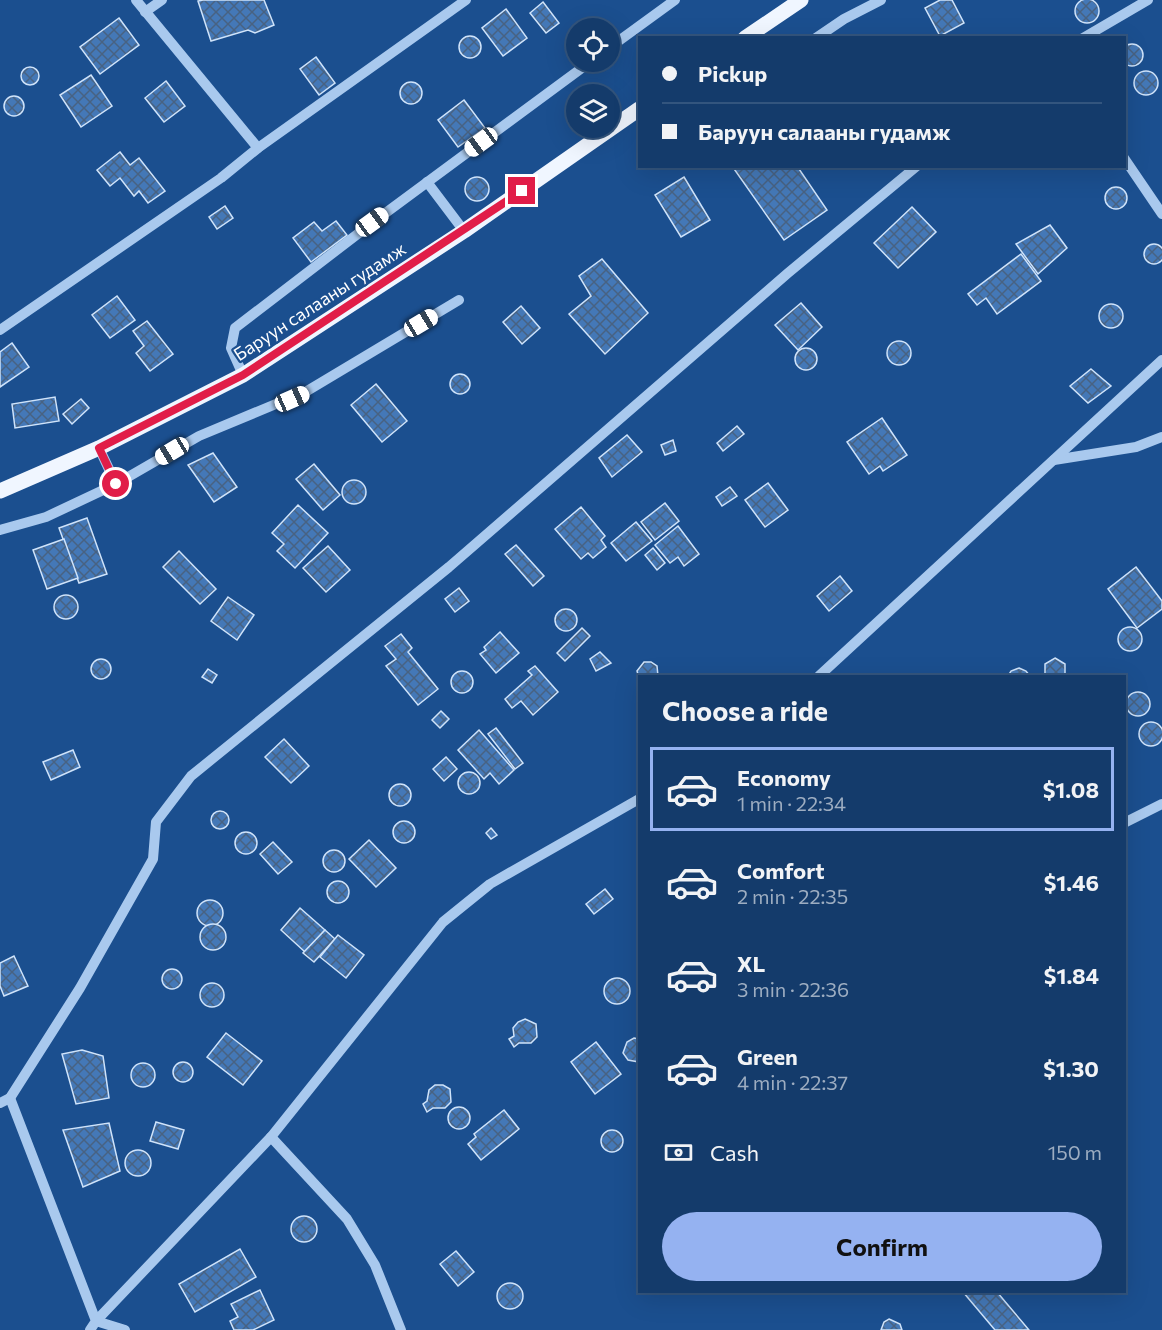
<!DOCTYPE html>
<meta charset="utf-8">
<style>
body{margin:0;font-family:Commissioner,sans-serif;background:#214673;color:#f1f3f6;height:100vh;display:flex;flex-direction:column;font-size:22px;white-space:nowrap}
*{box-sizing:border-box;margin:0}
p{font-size:20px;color:#9dadc1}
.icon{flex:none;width:33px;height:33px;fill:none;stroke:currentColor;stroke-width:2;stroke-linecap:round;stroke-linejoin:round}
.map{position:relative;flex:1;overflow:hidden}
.side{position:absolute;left:638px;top:675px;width:488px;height:618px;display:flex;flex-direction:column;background:#143b6b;border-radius:0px;box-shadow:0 6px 24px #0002,0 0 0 2px #33557e}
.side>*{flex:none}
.guide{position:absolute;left:638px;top:36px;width:488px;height:132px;border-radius:0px;box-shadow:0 6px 24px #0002,0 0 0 2px #33557e;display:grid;align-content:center;height:132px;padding:0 24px;background:#143b6b}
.buttons{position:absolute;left:566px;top:18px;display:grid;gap:12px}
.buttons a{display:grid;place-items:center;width:54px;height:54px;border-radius:50%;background:#143b6b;box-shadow:0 6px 24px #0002,0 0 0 2px #33557e;font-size:30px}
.end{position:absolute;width:27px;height:27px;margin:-14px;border:8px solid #e11d48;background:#fff;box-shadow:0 0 0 3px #fff}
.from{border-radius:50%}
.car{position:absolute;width:18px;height:36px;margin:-18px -9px;border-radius:8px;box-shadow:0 0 4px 2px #0007;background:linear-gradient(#fff 24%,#345 0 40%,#fff 0 76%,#345 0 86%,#fff 0)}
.guide b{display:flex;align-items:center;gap:21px;height:57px;font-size:22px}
.guide b+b{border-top:2px solid #33557e}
.guide i{width:15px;height:15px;background:#f1f3f6}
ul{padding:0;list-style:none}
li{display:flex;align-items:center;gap:18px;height:84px;margin:0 12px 9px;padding:0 12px;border:3px solid transparent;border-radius:0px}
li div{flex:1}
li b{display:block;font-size:22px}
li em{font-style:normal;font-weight:700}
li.current{border-color:#95b2f1}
li>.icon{width:54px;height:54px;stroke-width:1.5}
h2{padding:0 24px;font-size:27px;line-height:72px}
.pay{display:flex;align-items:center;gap:15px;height:66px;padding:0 24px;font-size:22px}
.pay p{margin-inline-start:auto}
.action{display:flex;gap:12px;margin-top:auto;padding:12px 24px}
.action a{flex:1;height:69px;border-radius:36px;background:#95b2f1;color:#111;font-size:24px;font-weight:700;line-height:69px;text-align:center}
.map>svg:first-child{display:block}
</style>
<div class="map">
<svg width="1162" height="1330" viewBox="0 0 1162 1330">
<defs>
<pattern id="building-cross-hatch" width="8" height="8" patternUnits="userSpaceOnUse" patternTransform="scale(1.5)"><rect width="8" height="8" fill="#4478b7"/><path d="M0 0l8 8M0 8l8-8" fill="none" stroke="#486282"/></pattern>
</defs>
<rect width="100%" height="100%" fill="#1b4f8f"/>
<g fill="url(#building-cross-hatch)" stroke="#cfe3fa" stroke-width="1.5">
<circle cx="1087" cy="11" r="12"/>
<path d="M203 0H264L274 25 255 33 248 30 211 41 198 1Z"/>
<path d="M940 0H952L964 23 940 36 925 8Z"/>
<path d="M543 2 559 23 546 33 530 13Z"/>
<path d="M506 9 527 38 503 56 482 28Z"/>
<path d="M119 18 139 45 100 74 80 47Z"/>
<circle cx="470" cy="47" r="11"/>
<circle cx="1132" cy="55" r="11"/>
<path d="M316 57 335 83 319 95 300 69Z"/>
<circle cx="30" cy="76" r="9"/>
<circle cx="1146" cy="83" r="12"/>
<path d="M91 75 112 106 81 127 60 95Z"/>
<path d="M166 81 185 106 164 122 145 98Z"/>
<circle cx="411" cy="93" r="11"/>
<circle cx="14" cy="106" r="10"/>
<path d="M464 100 485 128 458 147 438 120Z"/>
<path d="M120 152 130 165 139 158 165 191 148 203 139 191 134 196 120 178 110 186 97 170Z"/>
<path d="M732 166H797L827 210 784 240Z"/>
<path d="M684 177 710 220 681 237 655 195Z"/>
<circle cx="477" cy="189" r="12"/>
<circle cx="1116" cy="198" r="11"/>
<path d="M225 206 233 218 217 229 209 217Z"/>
<path d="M912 207 936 232 898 268 874 243Z"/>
<path d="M336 221 347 235 311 262 293 238 314 222 322 231Z"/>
<path d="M1050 225 1067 248 1038 274 1016 244Z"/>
<circle cx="1154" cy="254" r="10"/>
<path d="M1021 254 1041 281 997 314 986 298 977 305 968 294Z"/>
<path d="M602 259 648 313 605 354 569 314 591 296 579 276Z"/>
<path d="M117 296 135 320 110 338 92 315Z"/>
<path d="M801 303 822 327 798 350 775 325Z"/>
<circle cx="1111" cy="316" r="12"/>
<path d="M521 306 540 328 522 344 503 322Z"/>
<path d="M147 321 173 354 150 371 136 353 144 346 133 331Z"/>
<circle cx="899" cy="353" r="12"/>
<path d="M12 343 29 367 0 387V352Z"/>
<circle cx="806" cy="359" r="11"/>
<path d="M1091 369 1111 386 1088 403 1070 386Z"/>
<circle cx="460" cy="384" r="10"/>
<path d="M376 384 407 421 382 442 351 405Z"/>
<path d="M55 397 59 421 15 428 12 404Z"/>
<path d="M81 399 89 408 72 424 63 414Z"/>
<path d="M882 418 907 455 883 471 880 466 869 474 847 442Z"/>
<path d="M737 426 744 434 723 451 717 443Z"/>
<path d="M627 435 642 452 612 477 599 458Z"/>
<path d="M673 440 676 451 665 455 661 445Z"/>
<path d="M213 453 237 487 214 502 188 465Z"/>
<path d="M314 464 340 495 323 510 296 479Z"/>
<circle cx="354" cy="492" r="12"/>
<path d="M768 483 788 510 765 527 745 500Z"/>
<path d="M730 487 737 496 722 506 716 497Z"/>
<path d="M665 503 679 521 655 540 641 522Z"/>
<path d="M298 505 328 533 295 568 277 551 284 544 272 533Z"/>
<path d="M581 507 605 536 601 540 606 547 593 558 588 553 581 559 555 529Z"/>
<path d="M87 518 107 574 79 583 59 528Z"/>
<path d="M636 522 652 541 626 561 611 543Z"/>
<path d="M678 526 699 554 684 566 678 557 670 563 655 545Z"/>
<path d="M64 539 78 578 47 589 33 550Z"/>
<path d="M516 545 544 576 533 586 505 554Z"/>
<path d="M328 546 350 570 326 592 303 568Z"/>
<path d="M653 548 665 563 657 570 645 555Z"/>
<path d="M179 551 216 589 200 604 163 567Z"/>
<path d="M1136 567 1162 601V609L1137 628 1108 589Z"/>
<path d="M840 576 852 591 829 611 817 596Z"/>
<path d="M459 588 469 601 455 612 445 599Z"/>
<circle cx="66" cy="607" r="12"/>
<path d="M228 597 254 615 237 640 211 621Z"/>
<circle cx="566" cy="620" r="11"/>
<circle cx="1130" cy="639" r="12"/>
<path d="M582 628 590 636 565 661 557 653Z"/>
<path d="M500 632 519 653 496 673 480 654 486 650 484 647Z"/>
<path d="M401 634 412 648 408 652 438 689 418 705 386 666 396 659 385 646Z"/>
<path d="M600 652 611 663 596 671 590 659Z"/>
<path d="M1055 658 1065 664V676H1045V664Z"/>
<circle cx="101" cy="669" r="10"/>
<path d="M644 662H651L657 666 658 676 639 678 637 671Z"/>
<path d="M535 666 558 692 533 715 521 701 512 708 505 699 532 675 528 671Z"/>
<path d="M1019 668 1026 671 1030 676H1008L1011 671Z"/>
<path d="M208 669 217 675 212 683 202 677Z"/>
<circle cx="462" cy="682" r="11"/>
<circle cx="1138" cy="704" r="12"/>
<path d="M441 711 449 719 440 728 432 720Z"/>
<circle cx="1151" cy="734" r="12"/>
<path d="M496 728 523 763 515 769 488 734Z"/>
<path d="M479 730 514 770 499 784 490 773 484 779 458 750Z"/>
<path d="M284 739 309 766 291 783 265 757Z"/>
<path d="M73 750 80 767 51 780 43 762Z"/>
<path d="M446 757 457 769 444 781 433 769Z"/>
<circle cx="469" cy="783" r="11"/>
<circle cx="400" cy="795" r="11"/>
<circle cx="220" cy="820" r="9"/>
<circle cx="404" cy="832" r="11"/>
<path d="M491 828 497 835 491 839 486 833Z"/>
<circle cx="246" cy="843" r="11"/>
<path d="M369 840 396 868 376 887 349 859Z"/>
<path d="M273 842 292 862 278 874 260 854Z"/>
<circle cx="334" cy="861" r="11"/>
<circle cx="338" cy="892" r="11"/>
<path d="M605 889 613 899 594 914 586 904Z"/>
<circle cx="210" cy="913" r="13"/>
<path d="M300 908 325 930 305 952 281 930Z"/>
<circle cx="213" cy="937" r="13"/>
<path d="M325 930 335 939 314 962 303 953Z"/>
<path d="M338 935 364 955 346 978 320 957Z"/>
<path d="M14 956 28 986 4 996 0 986V963Z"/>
<circle cx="172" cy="979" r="10"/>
<circle cx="617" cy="991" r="13"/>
<circle cx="212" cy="995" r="12"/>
<path d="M525 1019 536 1024 537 1037 531 1043H519L514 1047 509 1039 514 1036 513 1028 518 1022Z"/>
<path d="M226 1033 262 1061 243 1085 207 1057Z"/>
<path d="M634 1038 639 1039V1062L628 1060 623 1053 627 1042Z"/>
<path d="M596 1042 621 1074 595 1094 571 1062Z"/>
<path d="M82 1050 103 1056 109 1098 76 1104 62 1054Z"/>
<circle cx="183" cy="1072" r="10"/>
<circle cx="143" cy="1075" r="12"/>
<path d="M435 1085H443L450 1089 451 1102 445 1108H433L427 1112 423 1104 427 1101 429 1090Z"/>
<circle cx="459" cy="1118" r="11"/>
<path d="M504 1110 519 1129 481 1160 468 1144 476 1137 474 1134Z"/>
<path d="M156 1122 184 1130 178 1149 150 1141Z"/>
<path d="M109 1123 120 1171 83 1187 63 1130Z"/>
<circle cx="612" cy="1141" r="11"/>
<circle cx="138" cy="1163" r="13"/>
<circle cx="304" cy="1229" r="13"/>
<path d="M240 1249 256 1277 195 1312 179 1284Z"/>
<path d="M456 1251 474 1272 458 1286 440 1264Z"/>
<circle cx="510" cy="1296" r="13"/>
<path d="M260 1290 274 1320 253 1330H234L230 1321 238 1317 231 1304Z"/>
<path d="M963 1292H997L1029 1330H995Z"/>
<path d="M889 1319 900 1324 902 1330H881L884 1322Z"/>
</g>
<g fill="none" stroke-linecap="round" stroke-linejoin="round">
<g stroke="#a9c9ee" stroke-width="10">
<path d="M136 0 258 148"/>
<path d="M145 12 162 0"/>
<path d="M816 38 844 19 881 0"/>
<path d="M1083 38 1148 0"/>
<path d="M609 48 675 0"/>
<path d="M1124 158 1162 214"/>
<path d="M427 182 464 231"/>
<path d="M0 330 221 178 258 148 466 0"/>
<path d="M243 375 231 348 235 328 372 223 590 62"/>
<path d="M99 448 116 484"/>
<path d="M1054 460 1136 447 1162 437"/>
<path d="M0 530 46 517 116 484 199 436 307 391 459 300"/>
<path d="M819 676 1162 360"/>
<path d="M1124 823 1162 804"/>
<path d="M10 1098 96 1321 90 1330"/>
<path d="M0 1103 10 1098 80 988 153 859 156 822 191 776 449 567 788 273 917 166"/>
<path d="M271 1137 347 1219 375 1265 401 1330"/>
<path d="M96 1321 271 1137 443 922 490 884 639 799"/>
<path d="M96 1321 125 1330"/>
</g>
<g stroke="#f0f6ff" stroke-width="15">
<path d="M745 38 801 0"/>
<path d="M0 491 99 448 243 375 464 231 639 109"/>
</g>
</g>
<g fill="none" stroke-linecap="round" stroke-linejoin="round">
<path stroke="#e11d48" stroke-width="8" d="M116 484 99 448 243 375 522 191"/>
</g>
<g text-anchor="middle" stroke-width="4.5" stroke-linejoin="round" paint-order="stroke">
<g font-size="18" fill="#fff" stroke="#1b4f8f">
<text transform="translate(320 302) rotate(-33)" y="6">Баруун салааны гудамж</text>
</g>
</g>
</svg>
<div class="buttons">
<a><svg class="icon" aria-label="locate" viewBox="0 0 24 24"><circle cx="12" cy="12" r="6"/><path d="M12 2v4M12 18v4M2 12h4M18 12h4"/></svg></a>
<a><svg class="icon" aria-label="layers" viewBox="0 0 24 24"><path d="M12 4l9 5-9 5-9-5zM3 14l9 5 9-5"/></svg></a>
</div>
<i class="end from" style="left:116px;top:484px"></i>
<i class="end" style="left:522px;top:191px"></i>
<i class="car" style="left:481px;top:142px;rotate:234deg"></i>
<i class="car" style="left:372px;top:222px;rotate:54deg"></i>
<i class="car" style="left:421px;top:323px;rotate:59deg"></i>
<i class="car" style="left:292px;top:399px;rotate:66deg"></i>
<i class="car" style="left:172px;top:451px;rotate:239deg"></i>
<div class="guide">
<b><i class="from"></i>Pickup</b>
<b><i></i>Баруун салааны гудамж</b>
</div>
<section class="side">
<h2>Choose a ride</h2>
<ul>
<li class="current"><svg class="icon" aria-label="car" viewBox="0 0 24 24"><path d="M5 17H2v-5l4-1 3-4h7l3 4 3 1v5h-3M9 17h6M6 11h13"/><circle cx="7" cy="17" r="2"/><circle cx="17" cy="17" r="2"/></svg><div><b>Economy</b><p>1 min · 22:34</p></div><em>$1.08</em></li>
<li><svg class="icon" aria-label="car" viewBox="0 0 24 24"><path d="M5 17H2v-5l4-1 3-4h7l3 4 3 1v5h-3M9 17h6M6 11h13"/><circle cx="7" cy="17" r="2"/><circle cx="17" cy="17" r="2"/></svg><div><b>Comfort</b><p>2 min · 22:35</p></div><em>$1.46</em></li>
<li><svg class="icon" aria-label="car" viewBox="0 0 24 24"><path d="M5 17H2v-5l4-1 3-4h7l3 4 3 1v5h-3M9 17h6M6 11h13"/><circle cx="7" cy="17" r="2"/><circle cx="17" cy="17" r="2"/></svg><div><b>XL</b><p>3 min · 22:36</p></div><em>$1.84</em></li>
<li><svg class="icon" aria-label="car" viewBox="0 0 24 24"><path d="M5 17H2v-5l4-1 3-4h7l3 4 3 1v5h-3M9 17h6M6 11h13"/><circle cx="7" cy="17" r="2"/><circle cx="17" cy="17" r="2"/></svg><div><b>Green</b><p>4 min · 22:37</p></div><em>$1.30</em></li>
</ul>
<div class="pay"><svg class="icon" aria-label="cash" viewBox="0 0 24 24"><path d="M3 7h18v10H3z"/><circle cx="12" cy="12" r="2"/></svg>Cash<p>150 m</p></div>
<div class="action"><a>Confirm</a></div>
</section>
</div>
